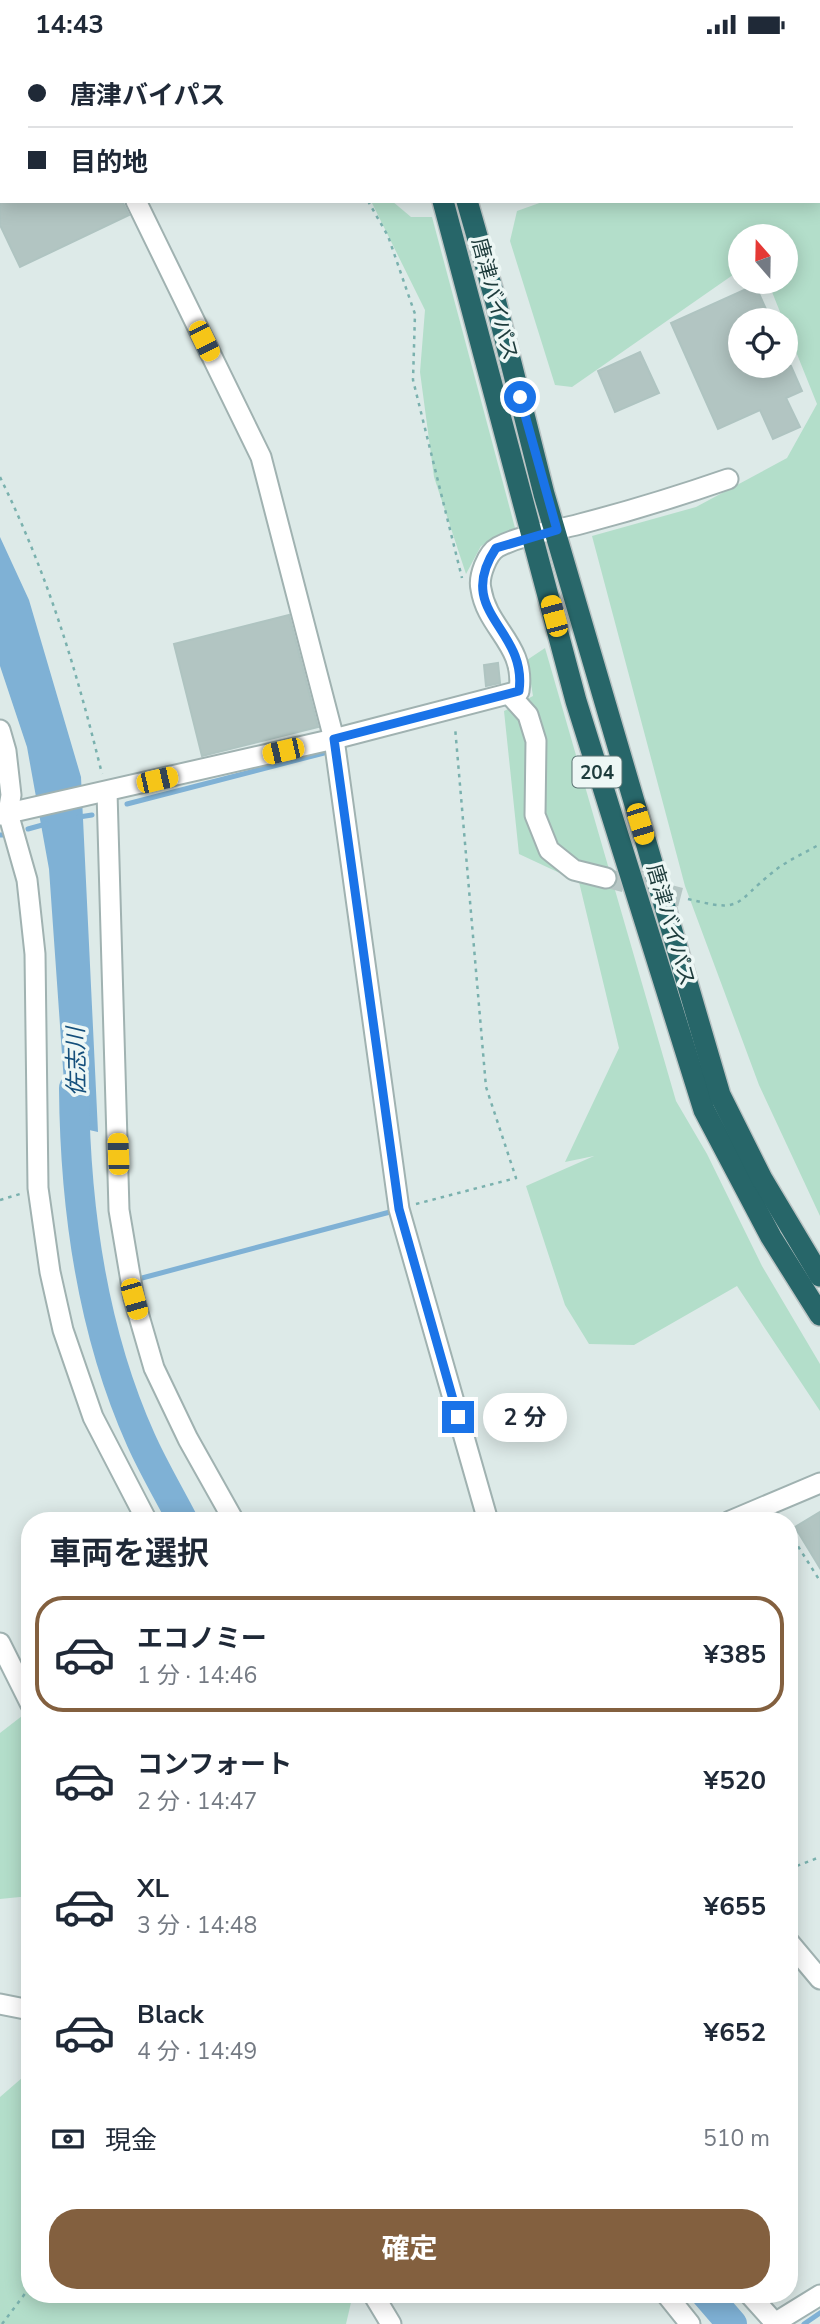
<!DOCTYPE html>
<html lang="ja">
<meta charset="utf-8">
<style>
body{margin:0;font-family:"Nunito Sans","Noto Sans JP",sans-serif;background:#f6f6f7;color:#1f2937;height:100vh;display:flex;flex-direction:column;font-size:26px;white-space:nowrap}
*{box-sizing:border-box;margin:0}
p{font-size:23px;color:#747a83}
.icon{flex:none;width:38px;height:38px;fill:none;stroke:currentColor;stroke-width:2;stroke-linecap:round;stroke-linejoin:round}
.map{position:relative;flex:1;overflow:hidden}
.side{position:absolute;left:21px;top:1463px;width:777px;height:791px;display:flex;flex-direction:column;background:#fff;border-radius:28px;box-shadow:0 4px 18px #0003}
.side>*{flex:none}
.banner{position:absolute;left:0px;top:0px;width:821px;height:154px;box-shadow:0 4px 18px #0003;display:grid;align-content:center;height:154px;padding:0 28px;background:#fff}
.needle{width:46px;rotate:340deg}
.buttons{position:absolute;left:728px;top:175px;display:grid;gap:14px}
.buttons a{display:grid;place-items:center;width:70px;height:70px;border-radius:50%;background:#fff;box-shadow:0 4px 18px #0003;font-size:35px}
.end{position:absolute;width:32px;height:32px;margin:-16px;border:9px solid #1a73e8;background:#fff;box-shadow:0 0 0 4px #fff}
.from{border-radius:50%}
.bubble{position:absolute;height:49px;border-radius:24px;background:#fff;box-shadow:0 4px 18px #0003;font-size:23px;font-weight:700;line-height:49px;text-align:center}
.car{position:absolute;width:21px;height:42px;margin:-21px -10px;border-radius:9px;box-shadow:0 0 5px 2px #0007;background:linear-gradient(#f5c518 24%,#345 0 40%,#f5c518 0 76%,#345 0 86%,#f5c518 0)}
.banner b{display:flex;align-items:center;gap:24px;height:66px;font-size:26px}
.banner b+b{border-top:2px solid #e0e1e3}
.banner i{width:18px;height:18px;background:#1f2937}
ul{padding:0;list-style:none}
li{display:flex;align-items:center;gap:21px;height:116px;margin:0 14px 10px;padding:0 14px;border:4px solid transparent;border-radius:28px}
li div{flex:1}
li b{display:block;font-size:26px}
li em{font-style:normal;font-weight:700}
li.current{border-color:#83603f}
li>.icon{width:63px;height:63px;stroke-width:1.5}
h2{padding:0 28px;font-size:32px;line-height:84px}
.pay{display:flex;align-items:center;gap:18px;height:77px;padding:0 28px;font-size:26px}
.pay p{margin-inline-start:auto}
.primary-button{display:flex;gap:14px;margin-top:auto;padding:14px 28px}
.primary-button a{flex:1;height:80px;border-radius:28px;background:#83603f;color:#fff;font-size:28px;font-weight:700;line-height:80px;text-align:center}
.status{display:flex;justify-content:space-between;align-items:center;height:49px;padding:0 35px;background:#fff;direction:ltr}
.status svg{height:19px;fill:currentColor}
.map>svg:first-child{display:block}
</style>
<div class="status"><b>14:43</b><svg viewBox="0 0 49 12"><path d="M0 12V9h3v3zM5 12V6h3v6zM10 12V3h3v9zM15 12V0h3v12zM26 1h20v11H26zM47 4h2v5h-2z"/></svg></div>
<div class="map">
<svg width="820" height="2275" viewBox="0 0 820 2275">
<rect width="100%" height="100%" fill="#ddeae8"/>
<g fill="#b3deca">
<path d="M599 0H820V1167L759 1036 685 837 592 487 696 458 787 409 817 355 768 233H786V187H740V221L572 338 555 336 510 192 517 162 545 152H819V2Z"/>
<path d="M371 152H392L411 168H432L515 479 481 497 466 525 434 428 420 323 425 261Z"/>
<path d="M545 599 676 1052 707 1105 762 1217 820 1315V1362L737 1237 634 1296 589 1295 565 1256 526 1137 594 1107 565 1113 619 999 579 833 519 805 504 662 533 647 527 611Z"/>
<path d="M22 1667 30 1682V1847L0 1850V1684Z"/>
<path d="M30 2022V2245H353L346 2275H0V2048Z"/>
</g>
<path fill="#7fb1d5" d="M0 488 29 551 81 728 98 1083 67 1076 49 820 27 698 0 617Z"/>
<g fill="none" stroke-linecap="round" stroke-linejoin="round">
<g stroke="#7fb1d5" stroke-width="5">
<path d="M0 81 2 80"/>
<path d="M127 755 324 704"/>
<path d="M79 768 92 766"/>
<path d="M28 780 46 775"/>
<path d="M0 786H4"/>
<path d="M142 1229 390 1163"/>
<path d="M804 2275 820 2264"/>
</g>
<g stroke="#7fb1d5" stroke-width="30">
<path d="M74 1039C75 1157 92 1282 141 1391 153 1418 169 1445 183 1472"/>
<path d="M706 2245 732 2275"/>
</g>
</g>
<g fill="#b2c5c2" stroke="#afc4c1" stroke-width="2">
<path d="M0 152H122L129 166 20 218 0 176Z"/>
<path d="M755 236 771 271H740V317H791L802 342 786 349 800 378 773 390 760 361 718 380 671 274Z"/>
<path d="M640 303 659 344 615 363 598 322Z"/>
<path d="M289 566 318 678 202 707 174 595Z"/>
<path d="M498 614 500 634 486 637 484 616Z"/>
<path d="M820 1463V1519L795 1478Z"/>
</g>
<g fill="none" stroke-linecap="round" stroke-linejoin="round">
<path stroke="#b7c7c5" stroke-width="19" stroke-dasharray="19 10" stroke-linecap="butt" d="M606 829 688 850"/>
<defs>
<g id="minor">
<path d="M62 0V2"/>
<path d="M159 2 162 0"/>
<path d="M136 152 261 408 334 690 399 1160 488 1472"/>
<path d="M510 646 528 666 536 692 535 766 549 801 574 821 606 829"/>
<path d="M0 681 6 702 11 746 8 764 27 831 35 905 38 1139 50 1223 63 1281 93 1368 147 1472"/>
<path d="M107 743 119 1161 134 1250 154 1319 188 1390 234 1472"/>
<path d="M0 766 334 690 519 642C526 596 487 580 481 540 478 528 487 504 498 498 523 485 554 482 580 475 630 462 679 447 728 430"/>
<path d="M730 1472 820 1434"/>
<path d="M0 1594 30 1654"/>
<path d="M789 1893 820 1930"/>
<path d="M0 1955 30 1961"/>
<path d="M373 2245 391 2275"/>
<path d="M666 2245 690 2275"/>
<path d="M749 2245 776 2275"/>
<path d="M773 2275 820 2246"/>
</g>
<g id="highway">
<path d="M400 0 401 2"/>
<path d="M426 0 427 2"/>
<path d="M443 152 576 652 704 1061 771 1188 820 1266"/>
<path d="M467 152 495 250 544 445 720 1046 762 1130 820 1227"/>
</g>
</defs>
<use href="#minor" stroke="#a0b2b1" stroke-width="23"/>
<use href="#highway" stroke="#bbc4c4" stroke-width="24"/>
<g stroke="#7ab1ae" stroke-width="2.5" stroke-dasharray="3.5 5" stroke-linecap="butt">
<path d="M356 0V2"/>
<path d="M368 152 388 187 415 265 413 331 462 529"/>
<path d="M0 428C48 526 76 619 102 725"/>
<path d="M688 850C744 864 733 855 773 823 786 812 805 804 820 795"/>
<path d="M0 1151 20 1145"/>
<path d="M416 1155 516 1129 486 1038 455 678"/>
<path d="M789 1483 820 1532"/>
<path d="M789 1820 820 1808"/>
<path d="M2 2275 30 2238"/>
</g>
<use href="#minor" stroke="#fff" stroke-width="19"/>
<use href="#highway" stroke="#276669" stroke-width="21"/>
</g>
<g fill="none" stroke-linecap="round" stroke-linejoin="round">
<path stroke="#1a73e8" stroke-width="9" d="M458 1368 399 1160 334 690 519 642C528 579 453 564 496 499L557 481 520 348"/>
</g>
<g text-anchor="middle" stroke-width="7" stroke-linejoin="round" paint-order="stroke">
<rect fill="#edf7f5" stroke="#5b7373" stroke-width="2" x="572.5" y="707.5" width="49" height="31" rx="5"/>
<g font-size="19" font-weight="bold" fill="#1d3b3b">
<text x="597" y="730">204</text>
</g>
<g font-size="21" fill="#1d3b3b" stroke="#edf7f5">
<text transform="translate(495 250) rotate(75)" y="7">唐津バイパス</text>
<text transform="translate(671 876) rotate(74)" y="7">唐津バイパス</text>
</g>
<g font-size="23" font-style="italic" fill="#144f7b" stroke="#edf7f5">
<text transform="translate(76 1013) rotate(-91)" y="8">佐志川</text>
</g>
</g>
</svg>
<div class="buttons">
<a><svg class="needle" viewBox="-14 -14 28 28"><path d="M0-13l5 13h-10z" fill="#e53935"/><path d="M0 13l5-13h-10z" fill="#747a83"/></svg></a>
<a><svg class="icon" aria-label="locate" viewBox="0 0 24 24"><circle cx="12" cy="12" r="6"/><path d="M12 2v4M12 18v4M2 12h4M18 12h4"/></svg></a>
</div>
<i class="end from" style="left:520px;top:348px"></i>
<i class="end" style="left:458px;top:1368px"></i>
<div class="bubble" style="left:483px;top:1344px;width:84px">2 分</div>
<i class="car" style="left:204px;top:292px;rotate:154deg"></i>
<i class="car" style="left:554px;top:567px;rotate:345deg"></i>
<i class="car" style="left:283px;top:702px;rotate:257deg"></i>
<i class="car" style="left:157px;top:731px;rotate:77deg"></i>
<i class="car" style="left:640px;top:775px;rotate:163deg"></i>
<i class="car" style="left:118px;top:1105px;rotate:358deg"></i>
<i class="car" style="left:134px;top:1250px;rotate:164deg"></i>
<div class="banner">
<b><i class="from"></i>唐津バイパス</b>
<b><i></i>目的地</b>
</div>
<section class="side">
<h2>車両を選択</h2>
<ul>
<li class="current"><svg class="icon" aria-label="car" viewBox="0 0 24 24"><path d="M5 17H2v-5l4-1 3-4h7l3 4 3 1v5h-3M9 17h6M6 11h13"/><circle cx="7" cy="17" r="2"/><circle cx="17" cy="17" r="2"/></svg><div><b>エコノミー</b><p>1 分 · 14:46</p></div><em>¥385</em></li>
<li><svg class="icon" aria-label="car" viewBox="0 0 24 24"><path d="M5 17H2v-5l4-1 3-4h7l3 4 3 1v5h-3M9 17h6M6 11h13"/><circle cx="7" cy="17" r="2"/><circle cx="17" cy="17" r="2"/></svg><div><b>コンフォート</b><p>2 分 · 14:47</p></div><em>¥520</em></li>
<li><svg class="icon" aria-label="car" viewBox="0 0 24 24"><path d="M5 17H2v-5l4-1 3-4h7l3 4 3 1v5h-3M9 17h6M6 11h13"/><circle cx="7" cy="17" r="2"/><circle cx="17" cy="17" r="2"/></svg><div><b>XL</b><p>3 分 · 14:48</p></div><em>¥655</em></li>
<li><svg class="icon" aria-label="car" viewBox="0 0 24 24"><path d="M5 17H2v-5l4-1 3-4h7l3 4 3 1v5h-3M9 17h6M6 11h13"/><circle cx="7" cy="17" r="2"/><circle cx="17" cy="17" r="2"/></svg><div><b>Black</b><p>4 分 · 14:49</p></div><em>¥652</em></li>
</ul>
<div class="pay"><svg class="icon" aria-label="cash" viewBox="0 0 24 24"><path d="M3 7h18v10H3z"/><circle cx="12" cy="12" r="2"/></svg>現金<p>510 m</p></div>
<div class="primary-button"><a>確定</a></div>
</section>
</div>
